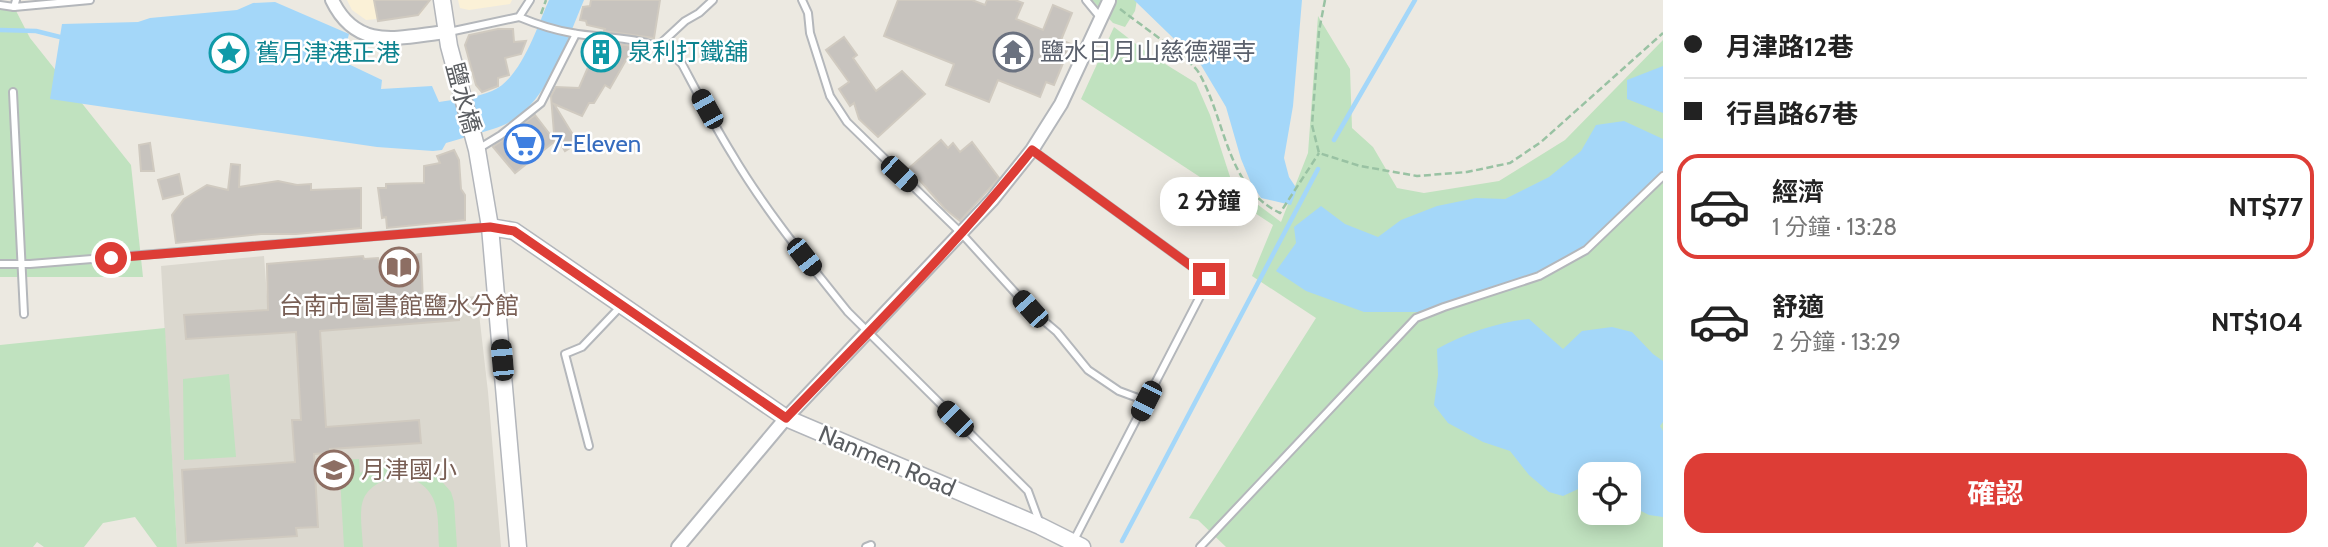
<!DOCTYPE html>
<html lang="zh-TW">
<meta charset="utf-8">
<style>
body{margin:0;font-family:Cabin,"Noto Sans TC",sans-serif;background:#f2f2f2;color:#222;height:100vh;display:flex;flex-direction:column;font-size:26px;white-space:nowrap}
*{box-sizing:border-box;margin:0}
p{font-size:23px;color:#767676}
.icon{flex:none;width:38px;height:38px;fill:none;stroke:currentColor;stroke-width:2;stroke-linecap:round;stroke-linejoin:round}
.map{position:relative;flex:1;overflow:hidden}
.details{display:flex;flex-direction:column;background:#fff;width:665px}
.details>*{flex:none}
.top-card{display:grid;align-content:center;height:154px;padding:0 21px;background:#fff}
.fabs{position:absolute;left:1578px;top:462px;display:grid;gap:14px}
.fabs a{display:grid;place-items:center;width:63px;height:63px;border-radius:14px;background:#fff;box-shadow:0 4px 18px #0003;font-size:35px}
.end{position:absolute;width:32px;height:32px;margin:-16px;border:9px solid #dd3d36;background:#fff;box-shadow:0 0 0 4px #fff}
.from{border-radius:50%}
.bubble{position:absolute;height:49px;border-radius:21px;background:#fff;box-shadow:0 4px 18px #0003;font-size:23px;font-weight:700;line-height:49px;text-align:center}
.car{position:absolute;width:21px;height:42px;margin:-21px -10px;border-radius:9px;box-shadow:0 0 5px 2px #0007;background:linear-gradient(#222 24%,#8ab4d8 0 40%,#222 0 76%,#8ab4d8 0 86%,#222 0)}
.top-card b{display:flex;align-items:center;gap:24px;height:66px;font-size:26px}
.top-card b+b{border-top:2px solid #e0e0e0}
.top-card i{width:18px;height:18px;background:#222}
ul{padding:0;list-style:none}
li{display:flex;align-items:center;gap:21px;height:105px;margin:0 14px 10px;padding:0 7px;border:4px solid transparent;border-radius:21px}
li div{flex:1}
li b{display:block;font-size:26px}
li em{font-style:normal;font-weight:700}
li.on{border-color:#dd3d36}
li>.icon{width:63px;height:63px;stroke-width:1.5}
.action{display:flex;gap:14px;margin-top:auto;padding:14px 21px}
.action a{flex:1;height:80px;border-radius:21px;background:#dd3d36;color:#fff;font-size:28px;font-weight:700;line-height:80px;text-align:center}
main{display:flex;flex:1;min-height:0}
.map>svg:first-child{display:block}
</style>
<main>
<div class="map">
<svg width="1663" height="547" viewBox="0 0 1663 547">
<rect width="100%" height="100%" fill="#ece9e1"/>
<g fill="#fbf1d7">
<path d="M347 0H426L427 5 420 15 366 20 352 10Z"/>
<path d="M458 0H512L510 4 469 10 460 8Z"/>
</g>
<path fill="#dbd8cf" d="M264 256 268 310 477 296 488 392 501 547H177L161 266Z"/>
<g fill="#c0e2bf" fill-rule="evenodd">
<path d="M1092 0H1137L1135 11 1125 27 1113 23Z"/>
<path d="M0 5 14 7 30 38 131 165 143 277H0Z"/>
<path d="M1318 16 1350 69 1352 128 1373 147 1397 188 1424 193 1499 181 1565 140 1663 40V547H1226L1198 520 1189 518 1316 318 1252 276 1273 225 1081 99 1114 27 1149 54 1196 83 1210 115 1233 186 1281 222 1308 153ZM1591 474H1629V513H1591Z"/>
<path d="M165 328 177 547H157L135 517 103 523 84 547H44L37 542 33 547H0V345Z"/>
<path d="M229 374 236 457 184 460 183 379Z"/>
<path d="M359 459 360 473 380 463 425 462 451 492 454 502 457 547H439C437 511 442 489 402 474 354 488 360 504 363 547H344L339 460Z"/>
</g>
<g fill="#a4d7f9">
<path d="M549 0H584C565 44 545 115 493 129 478 134 462 138 446 143L442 150 433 151 377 147 50 99 62 24 138 22 150 18 237 10 253 3 275 2 349 34 342 61 382 80 381 89 432 86 439 102C456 99 476 98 492 91 521 79 537 27 549 0Z"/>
<path d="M1134 0H1302L1293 106 1284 158 1289 177 1297 189 1291 205 1261 198 1251 183 1241 159 1226 107 1201 65Z"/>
<path d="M1663 66V113L1627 99V80Z"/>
<path d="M1624 121 1663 139V179L1587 255 1510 291 1483 289 1465 298 1418 312H1364L1306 291 1276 271 1296 243 1294 227 1321 206 1345 224 1378 237 1401 220 1437 206 1476 198 1505 199 1549 177 1581 151 1596 125Z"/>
<path d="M1529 319 1563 349 1582 331 1612 327 1632 332 1653 354 1663 361V422L1660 426 1663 431V517L1649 515 1629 505V474H1591L1587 485 1563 496 1549 492 1529 475 1510 451 1483 442 1448 423 1434 405 1438 375 1437 349C1467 333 1495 323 1529 319Z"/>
</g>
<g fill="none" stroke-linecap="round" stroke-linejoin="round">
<g stroke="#a4d7f9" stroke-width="4.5">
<path d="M0 30 36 31 64 38"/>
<path d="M1334 140 1415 0"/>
<path d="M1122 541 1318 169"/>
</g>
</g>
<g fill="#c7c3be" stroke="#d0cac0" stroke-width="2">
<path d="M374 0H430L418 15 378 21Z"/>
<path d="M591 0H660L654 38 604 31 605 29 587 25 586 21 580 20 583 7 590 6Z"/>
<path d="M898 0H972L985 5 987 0H1015L1023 3 1016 19 1043 30 1053 5 1072 13 1061 40 1071 44 1054 85 1046 82 1040 97 998 80 989 102 946 85 954 64 884 36Z"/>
<path d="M498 29H513L514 42 526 41 521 54 505 58 509 75 498 78V86L482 92 476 85 465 45 469 35Z"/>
<path d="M844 37 857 55 853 58 876 91 902 71 925 94 878 137 859 119 854 103 850 106 839 89 849 82 826 50Z"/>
<path d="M599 42 634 46 610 88 605 85 594 103H589L582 116 554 104 578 143 565 151 554 133 551 96 556 87 579 88Z"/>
<path d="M535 115 555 141 515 173 493 147Z"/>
<path d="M941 140 948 148 953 143 960 152 972 142 999 178 960 221 945 209 909 168Z"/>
<path d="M150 143 154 171H141L139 145Z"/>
<path d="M454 150 459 160 461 189 465 195V220L387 228 386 217 382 218 378 188H386V184L424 183V166L440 163 437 156Z"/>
<path d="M231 164 240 165 239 187 278 181 297 185 311 184V190L361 188V228L296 234H261L176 243 172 215 184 199 207 185 228 190Z"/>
<path d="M179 174 183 194 163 199 158 180Z"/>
<path d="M421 254 423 302 458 300 459 320 320 331 326 427 419 420 421 443 330 449V453L314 454 318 527 296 528 297 536 186 543 182 470 295 462 292 420H301L296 332 186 339 184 315 268 310 267 264 363 256 364 259 378 258 379 262 407 260V256Z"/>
</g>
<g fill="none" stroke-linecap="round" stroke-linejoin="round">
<defs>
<g id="lane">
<path d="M16 0 14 7 90 0"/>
<path d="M802 0 808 13 810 33 830 96 847 122 962 234 1030 309 1057 332 1088 370 1119 391 1146 401"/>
<path d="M1086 0 1100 17"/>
<path d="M0 5 14 7"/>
<path d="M519 17C536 24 554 30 572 33 607 40 657 34 682 64 698 94 714 125 732 154 765 210 807 261 848 312L1028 491 1039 521"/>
<path d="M449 32 519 17 530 0"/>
<path d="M657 47 685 21 699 13 713 0"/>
<path d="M13 92 24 314"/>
<path d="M478 149 501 135 541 103 576 34"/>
<path d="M1032 150 1209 279 1073 542"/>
<path d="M0 264H30L488 227"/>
<path d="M589 446 565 354 582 347 621 306"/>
<path d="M866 547 871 545"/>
<path d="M1200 547 1416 318 1444 307 1539 276 1586 250 1663 176"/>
</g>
<g id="street">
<path d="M332 0C357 52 399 37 446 32"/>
<path d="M678 547 786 418 992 200 1032 150 1061 104 1109 1"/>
</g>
<g id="secondary">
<path d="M442 0 449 46 477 150 490 227 518 547"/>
<path d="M490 227 514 231 786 418 1040 526 1082 547"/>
</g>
</defs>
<use href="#lane" stroke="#b4b7bb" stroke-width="10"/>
<use href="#street" stroke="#b4b7bb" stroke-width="16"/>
<use href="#secondary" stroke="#b3b6bb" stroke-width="19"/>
<g stroke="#99c2a3" stroke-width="2.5" stroke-dasharray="7 3.5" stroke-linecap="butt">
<path d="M1325 0 1319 31 1312 125 1319 153 1360 166 1417 176 1467 172 1510 163 1541 142 1663 33"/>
<path d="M1120 9C1135 21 1192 60 1199 73 1226 120 1226 187 1280 213L1319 153"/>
<path d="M541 14 546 0"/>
</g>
<use href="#lane" stroke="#fff" stroke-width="6"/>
<use href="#street" stroke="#fff" stroke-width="12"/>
<use href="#secondary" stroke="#fff" stroke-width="16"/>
</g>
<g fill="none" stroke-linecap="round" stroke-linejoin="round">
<path stroke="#dd3d36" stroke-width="9" d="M111 258 490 227 514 231 786 418C870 331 956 245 1032 150L1209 279"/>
</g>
<defs>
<symbol id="building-ring" viewBox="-11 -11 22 22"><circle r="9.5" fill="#fff" stroke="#0f9aa8" stroke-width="1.5"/><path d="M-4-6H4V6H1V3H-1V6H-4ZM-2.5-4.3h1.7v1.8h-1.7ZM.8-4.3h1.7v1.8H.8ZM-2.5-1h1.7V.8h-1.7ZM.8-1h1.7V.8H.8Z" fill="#0f9aa8"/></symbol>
<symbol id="temple-ring" viewBox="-11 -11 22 22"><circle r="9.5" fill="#fff" stroke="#6b7280" stroke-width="1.5"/><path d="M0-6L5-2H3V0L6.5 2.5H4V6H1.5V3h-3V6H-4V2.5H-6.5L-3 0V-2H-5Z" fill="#6b7280"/></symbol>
<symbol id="sight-ring" viewBox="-11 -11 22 22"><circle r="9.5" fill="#fff" stroke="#0f9aa8" stroke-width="1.5"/><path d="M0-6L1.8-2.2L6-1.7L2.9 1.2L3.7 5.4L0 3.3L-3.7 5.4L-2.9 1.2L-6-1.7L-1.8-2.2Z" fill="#0f9aa8"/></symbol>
<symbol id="supermarket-ring" viewBox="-11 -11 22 22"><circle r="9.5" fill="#fff" stroke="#3f7fe0" stroke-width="1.5"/><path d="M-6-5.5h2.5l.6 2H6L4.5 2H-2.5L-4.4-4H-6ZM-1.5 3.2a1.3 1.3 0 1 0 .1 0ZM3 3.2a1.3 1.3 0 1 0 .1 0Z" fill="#3f7fe0"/></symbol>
<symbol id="library-ring" viewBox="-11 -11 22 22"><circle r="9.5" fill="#fff" stroke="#8d6e63" stroke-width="1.5"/><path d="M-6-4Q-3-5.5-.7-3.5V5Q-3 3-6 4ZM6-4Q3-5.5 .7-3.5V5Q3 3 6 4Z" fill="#8d6e63"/></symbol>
<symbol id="school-ring" viewBox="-11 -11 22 22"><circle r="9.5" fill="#fff" stroke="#8d6e63" stroke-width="1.5"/><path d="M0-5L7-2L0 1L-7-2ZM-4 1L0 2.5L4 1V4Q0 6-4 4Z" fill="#8d6e63"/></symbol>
</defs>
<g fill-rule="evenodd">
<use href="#building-ring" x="579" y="30" width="44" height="44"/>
<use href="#temple-ring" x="991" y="30" width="44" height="44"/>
<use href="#sight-ring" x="207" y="31" width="44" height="44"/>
<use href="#supermarket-ring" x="502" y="122" width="44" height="44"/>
<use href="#library-ring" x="377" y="245" width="44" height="44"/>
<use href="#school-ring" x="312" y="448" width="44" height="44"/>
</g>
<g text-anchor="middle" stroke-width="5" stroke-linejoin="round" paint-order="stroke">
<g font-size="24" fill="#0d838f" stroke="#fff" text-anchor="start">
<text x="628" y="60">泉利打鐵舖</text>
<text x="256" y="61">舊月津港正港</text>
</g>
<g font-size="24" fill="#5b616d" stroke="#fff" text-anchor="start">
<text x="1040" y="60">鹽水日月山慈德禪寺</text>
</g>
<g font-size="24" fill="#5a5d61" stroke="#fff">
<text transform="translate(463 98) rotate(75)" y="8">鹽水橋</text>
<text transform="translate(887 461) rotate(23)" y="8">Nanmen Road</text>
</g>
<g font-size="24" fill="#366cbe" stroke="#fff" text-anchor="start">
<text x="551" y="152">7-Eleven</text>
</g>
<g font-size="24" fill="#785e54" stroke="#fff">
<text x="399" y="314">台南市圖書館鹽水分館</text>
<text x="361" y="478" text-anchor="start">月津國小</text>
</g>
</g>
</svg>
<div class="fabs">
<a><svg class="icon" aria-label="locate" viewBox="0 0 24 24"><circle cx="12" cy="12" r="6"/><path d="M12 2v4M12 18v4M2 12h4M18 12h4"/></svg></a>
</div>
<i class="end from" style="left:111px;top:258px"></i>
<i class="end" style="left:1209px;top:279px"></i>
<div class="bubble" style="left:1160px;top:177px;width:98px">2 分鐘</div>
<i class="car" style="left:707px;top:109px;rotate:331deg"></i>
<i class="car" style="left:899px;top:174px;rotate:133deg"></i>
<i class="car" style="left:804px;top:257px;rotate:142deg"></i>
<i class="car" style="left:1030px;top:309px;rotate:318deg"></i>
<i class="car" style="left:502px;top:360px;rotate:355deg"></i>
<i class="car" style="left:1146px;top:401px;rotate:207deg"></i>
<i class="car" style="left:955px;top:419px;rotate:315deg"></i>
</div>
<section class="details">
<div class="top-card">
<b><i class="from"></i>月津路12巷</b>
<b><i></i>行昌路67巷</b>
</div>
<ul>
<li class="on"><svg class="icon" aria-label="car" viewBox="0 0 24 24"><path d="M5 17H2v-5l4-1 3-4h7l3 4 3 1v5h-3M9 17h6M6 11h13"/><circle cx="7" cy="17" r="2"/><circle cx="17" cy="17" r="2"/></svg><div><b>經濟</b><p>1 分鐘 · 13:28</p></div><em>NT$77</em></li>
<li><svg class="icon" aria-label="car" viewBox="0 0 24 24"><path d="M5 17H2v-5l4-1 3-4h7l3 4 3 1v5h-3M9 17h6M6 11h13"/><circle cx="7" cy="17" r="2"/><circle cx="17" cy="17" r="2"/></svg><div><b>舒適</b><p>2 分鐘 · 13:29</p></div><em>NT$104</em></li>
</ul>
<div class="action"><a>確認</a></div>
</section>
</main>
